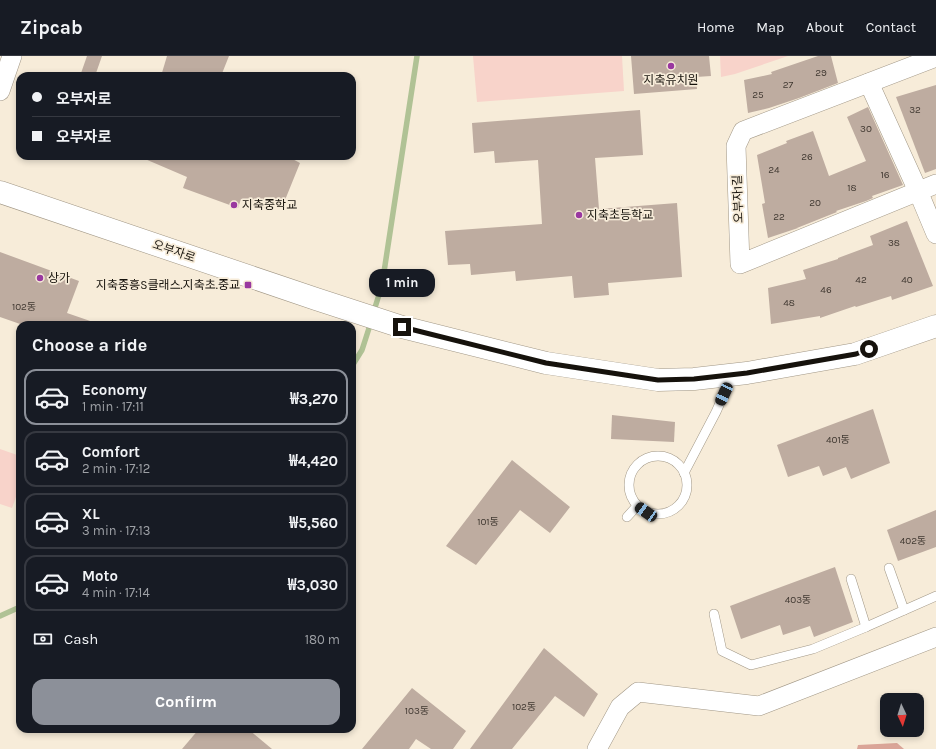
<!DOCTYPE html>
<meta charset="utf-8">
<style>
body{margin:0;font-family:Karla,"Noto Sans KR",sans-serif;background:#20242c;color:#f1f3f6;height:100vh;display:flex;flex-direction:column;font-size:15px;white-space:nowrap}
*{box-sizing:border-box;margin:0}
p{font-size:13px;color:#9ea1a6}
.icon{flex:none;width:22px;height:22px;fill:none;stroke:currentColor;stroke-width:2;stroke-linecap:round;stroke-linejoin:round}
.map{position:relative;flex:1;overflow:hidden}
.drawer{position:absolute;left:16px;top:265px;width:340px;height:412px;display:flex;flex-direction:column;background:#171b24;border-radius:12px;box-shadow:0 2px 6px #0003}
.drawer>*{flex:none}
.guide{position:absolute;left:16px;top:16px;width:340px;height:88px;border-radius:12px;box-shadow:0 2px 6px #0003;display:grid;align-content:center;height:88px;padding:0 16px;background:#171b24}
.needle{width:26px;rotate:176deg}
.buttons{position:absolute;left:880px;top:637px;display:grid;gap:8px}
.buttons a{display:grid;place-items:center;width:44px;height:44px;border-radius:8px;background:#171b24;box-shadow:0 2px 6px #0003;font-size:20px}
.end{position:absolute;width:18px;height:18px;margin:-9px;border:5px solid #16120c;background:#fff;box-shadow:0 0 0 2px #fff}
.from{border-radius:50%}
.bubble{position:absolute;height:28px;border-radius:12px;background:#171b24;box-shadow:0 2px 6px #0003;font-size:13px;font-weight:700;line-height:28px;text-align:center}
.car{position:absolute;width:12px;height:24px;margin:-12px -6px;border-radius:5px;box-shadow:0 0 3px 1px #0007;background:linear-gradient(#222 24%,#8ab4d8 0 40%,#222 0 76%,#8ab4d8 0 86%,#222 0)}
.guide b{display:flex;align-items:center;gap:14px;height:38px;font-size:15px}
.guide b+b{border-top:1px solid #363941}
.guide i{width:10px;height:10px;background:#f1f3f6}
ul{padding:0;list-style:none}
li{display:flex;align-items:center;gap:12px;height:56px;margin:0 8px 6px;padding:0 8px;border:2px solid #363941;border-radius:12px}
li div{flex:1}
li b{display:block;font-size:15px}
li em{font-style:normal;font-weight:700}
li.current{border-color:#8c9099}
li>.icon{width:36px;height:36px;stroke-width:1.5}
h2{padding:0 16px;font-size:18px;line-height:48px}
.pay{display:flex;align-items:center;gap:10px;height:44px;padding:0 16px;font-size:15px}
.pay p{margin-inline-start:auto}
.primary-button{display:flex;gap:8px;margin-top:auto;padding:8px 16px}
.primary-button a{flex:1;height:46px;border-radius:12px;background:#8c9099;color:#fff;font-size:16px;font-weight:700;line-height:46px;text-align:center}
header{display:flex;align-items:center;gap:24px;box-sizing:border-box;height:56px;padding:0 20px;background:#171b24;border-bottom:1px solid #363941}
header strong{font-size:19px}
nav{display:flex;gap:22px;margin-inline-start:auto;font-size:14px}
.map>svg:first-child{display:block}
</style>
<header>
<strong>Zipcab</strong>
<nav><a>Home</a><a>Map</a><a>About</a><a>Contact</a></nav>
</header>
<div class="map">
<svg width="936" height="693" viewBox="0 0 936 693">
<rect width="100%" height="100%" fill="#f7ecd9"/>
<g fill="#f8d3ca">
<path d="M473 0H622L624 35 477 46Z"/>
<path d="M720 0H788L735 18 721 21Z"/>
<path d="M0 393 20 400V430L12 452 0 448Z"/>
</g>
<path fill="#daa598" d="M897 687 904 693H857L858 689Z"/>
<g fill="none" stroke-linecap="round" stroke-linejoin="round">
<g stroke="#b0c295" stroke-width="5.5">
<path d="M373 258 382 229 417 0"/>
<path d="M352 310 362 294 371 266"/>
<path d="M0 560 20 551"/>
</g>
</g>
<g fill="#beaca0">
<path d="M87 0H102L95 20H80Z"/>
<path d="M167 0H229L221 20H161Z"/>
<path d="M631 0H709L711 20 696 21 697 33 634 38Z"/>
<path d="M818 0H831L838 27 799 42 769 52 748 57 744 24 772 18 771 16Z"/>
<path d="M936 29V113L925 117 896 41Z"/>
<path d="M868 51 903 129 872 140 873 142 866 145 836 155 837 156 797 172H798L768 182 762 148 765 147 757 99 787 87 786 85 813 75 829 120 866 105 847 61Z"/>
<path d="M640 54 643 99 595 102 599 153 677 147 682 221 608 227 609 239 574 242 572 220 516 225 515 215 471 219 470 208 448 209 445 175 542 168 538 104 495 107 494 95 474 97 472 67Z"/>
<path d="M138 100H287L300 107 283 149 273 146 270 154 241 143 238 152 183 132 187 121Z"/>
<path d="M907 165 933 230 892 244 891 240 856 251 855 250 820 262V260L771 268 768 232 806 223 803 214 838 203V202L873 189 870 180Z"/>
<path d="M0 196 79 225 67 257 96 267V269H23L0 261Z"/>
<path d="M873 353 890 407 851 423 846 411 823 420 819 410 788 421 777 389Z"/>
<path d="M612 359 675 366 674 386 611 383Z"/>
<path d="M512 404 570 451 550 477 520 454 476 509 446 490Z"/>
<path d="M936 454V491L898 505 887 474Z"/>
<path d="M835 511 853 566 814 581 810 570 783 579 780 569 741 583 730 550Z"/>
<path d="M544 592 598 638 584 661 555 640 512 693H470Z"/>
<path d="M412 632 466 675 453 693H431L416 683 409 693H362Z"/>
<path d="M199 673H248L272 693H182Z"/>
</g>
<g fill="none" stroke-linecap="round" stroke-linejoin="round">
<defs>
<g id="lane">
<circle cx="658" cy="429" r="29"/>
<path d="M684 417 716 356 724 338V320"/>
<path d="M627 461 637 450"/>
<path d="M889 512 904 554"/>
<path d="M851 523 866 571"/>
<path d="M714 558 722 595 751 609 813 593 866 571 936 540"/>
</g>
<g id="street">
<path d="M936 1 743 75 736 90 740 208 936 128"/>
<path d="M869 27 918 135 936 178"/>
<path d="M0 35 12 0"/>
<path d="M597 693 620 651 638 636 759 650 936 581"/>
</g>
<path id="secondary" d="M0 136 316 243 402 271 546 307 658 324 694 323 747 317 855 298 936 270"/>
</defs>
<use href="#lane" stroke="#a19786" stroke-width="10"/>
<use href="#street" stroke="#a19786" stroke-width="20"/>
<use href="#secondary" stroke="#a19786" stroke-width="23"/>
<use href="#lane" stroke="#fff" stroke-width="9"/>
<use href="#street" stroke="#fff" stroke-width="19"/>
<use href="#secondary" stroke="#fff" stroke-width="22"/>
</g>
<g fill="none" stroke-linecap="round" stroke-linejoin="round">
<path stroke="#16120c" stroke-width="5" d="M402 271 546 307 658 324 694 323 747 317 856 298 869 293"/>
</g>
<g fill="#9938a0" stroke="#f7ecd9" stroke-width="1.5">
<circle cx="671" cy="10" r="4"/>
<circle cx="234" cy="149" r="4"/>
<circle cx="579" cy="159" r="4"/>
<circle cx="40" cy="222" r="4"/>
<rect x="244" y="225" width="8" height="8" rx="2"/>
</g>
<g text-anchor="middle" stroke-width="3.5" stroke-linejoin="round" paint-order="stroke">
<g font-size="10" fill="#403831">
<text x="821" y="20">29</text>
<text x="788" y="32">27</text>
<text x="758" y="42">25</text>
<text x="915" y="57">32</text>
<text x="866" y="76">30</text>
<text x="807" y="104">26</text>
<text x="774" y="117">24</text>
<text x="885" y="122">16</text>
<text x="852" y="135">18</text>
<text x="815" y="150">20</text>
<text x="779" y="164">22</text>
<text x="894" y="190">38</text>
<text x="861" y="227">42</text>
<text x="907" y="227">40</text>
<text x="826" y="237">46</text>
<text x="789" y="250">48</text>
<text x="24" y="254">102동</text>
<text x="838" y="387">401동</text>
<text x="488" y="469">101동</text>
<text x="913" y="488">402동</text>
<text x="798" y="547">403동</text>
<text x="524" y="654">102동</text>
<text x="417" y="658">103동</text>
</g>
<g font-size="12" fill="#16120c" stroke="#f7ecd9" text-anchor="start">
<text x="671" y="28" text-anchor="middle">지축유치원</text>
<text x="242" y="153">지축중학교</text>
<text x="587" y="163">지축초등학교</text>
<text x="48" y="226">상가</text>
<text x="240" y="233" text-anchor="end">지축중흥S클래스.지축초.중교</text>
</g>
<g font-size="12" fill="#16120c" stroke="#f7ecd9">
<text transform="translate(738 143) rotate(-92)" y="4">오부자1길</text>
<text transform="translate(174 195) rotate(19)" y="4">오부자로</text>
</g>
</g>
</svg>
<div class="buttons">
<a><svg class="needle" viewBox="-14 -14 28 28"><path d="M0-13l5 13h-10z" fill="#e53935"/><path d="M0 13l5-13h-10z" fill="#9ea1a6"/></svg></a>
</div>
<i class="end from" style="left:869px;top:293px"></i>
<i class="end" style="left:402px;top:271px"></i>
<div class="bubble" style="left:369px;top:213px;width:66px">1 min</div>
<i class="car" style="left:724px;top:338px;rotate:205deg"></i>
<i class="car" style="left:646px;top:456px;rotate:305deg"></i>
<div class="guide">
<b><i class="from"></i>오부자로</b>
<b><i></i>오부자로</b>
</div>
<section class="drawer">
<h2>Choose a ride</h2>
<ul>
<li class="current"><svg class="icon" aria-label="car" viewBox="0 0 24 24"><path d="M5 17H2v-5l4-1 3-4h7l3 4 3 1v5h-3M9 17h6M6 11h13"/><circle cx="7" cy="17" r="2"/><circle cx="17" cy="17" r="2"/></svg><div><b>Economy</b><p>1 min · 17:11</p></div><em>₩3,270</em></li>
<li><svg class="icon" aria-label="car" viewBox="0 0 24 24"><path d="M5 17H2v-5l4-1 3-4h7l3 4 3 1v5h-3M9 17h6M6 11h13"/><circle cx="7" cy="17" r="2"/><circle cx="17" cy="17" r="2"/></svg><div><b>Comfort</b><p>2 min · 17:12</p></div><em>₩4,420</em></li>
<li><svg class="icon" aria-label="car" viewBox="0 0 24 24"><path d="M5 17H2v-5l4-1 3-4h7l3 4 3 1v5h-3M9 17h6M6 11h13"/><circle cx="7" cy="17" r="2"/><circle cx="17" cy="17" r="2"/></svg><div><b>XL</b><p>3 min · 17:13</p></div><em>₩5,560</em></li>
<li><svg class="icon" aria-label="car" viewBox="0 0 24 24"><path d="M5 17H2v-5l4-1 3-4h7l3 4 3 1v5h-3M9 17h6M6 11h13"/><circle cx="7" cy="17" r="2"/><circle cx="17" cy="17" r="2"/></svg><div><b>Moto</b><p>4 min · 17:14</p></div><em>₩3,030</em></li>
</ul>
<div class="pay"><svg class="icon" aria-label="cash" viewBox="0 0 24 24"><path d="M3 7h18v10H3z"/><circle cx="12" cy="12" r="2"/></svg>Cash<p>180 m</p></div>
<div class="primary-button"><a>Confirm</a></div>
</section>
</div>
